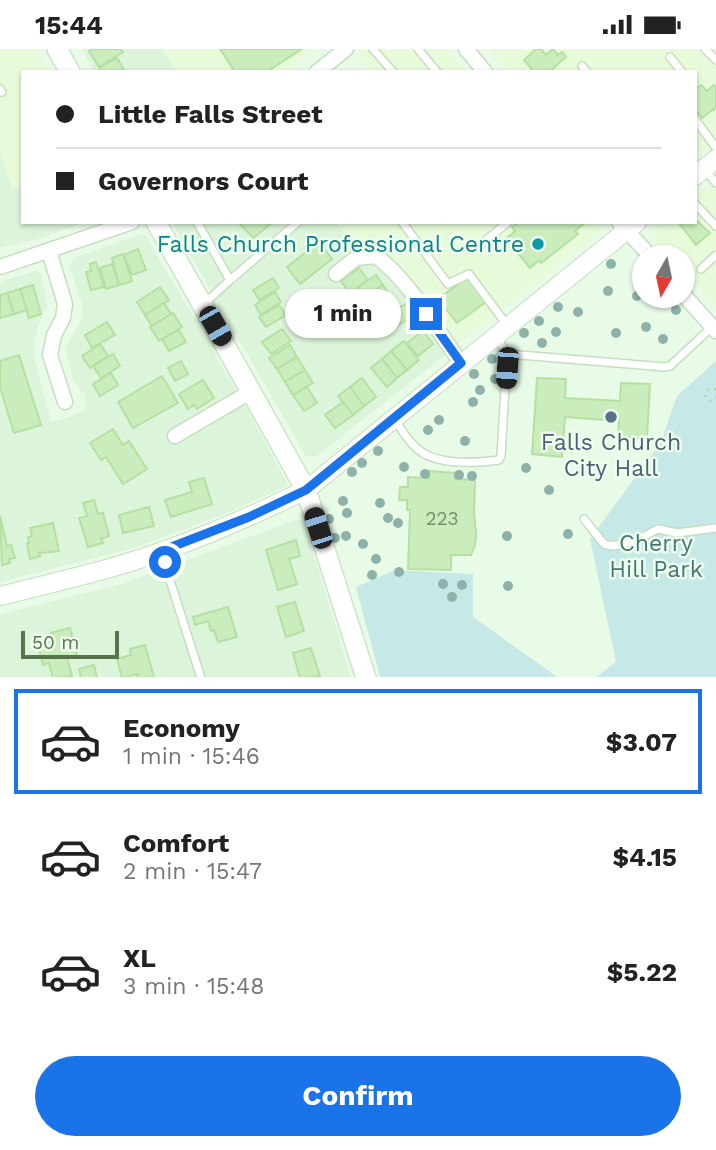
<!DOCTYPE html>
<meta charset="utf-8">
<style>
body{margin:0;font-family:"Work Sans",sans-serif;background:#f2f2f2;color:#222;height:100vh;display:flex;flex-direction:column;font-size:26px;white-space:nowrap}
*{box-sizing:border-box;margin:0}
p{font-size:23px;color:#767676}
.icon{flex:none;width:38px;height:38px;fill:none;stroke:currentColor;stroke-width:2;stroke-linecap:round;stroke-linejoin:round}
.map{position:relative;height:628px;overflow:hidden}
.panel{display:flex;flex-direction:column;background:#fff;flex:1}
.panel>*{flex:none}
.top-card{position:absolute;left:21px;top:21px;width:676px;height:154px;border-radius:0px;box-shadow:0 2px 5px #0004;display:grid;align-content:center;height:154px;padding:0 35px;background:#fff}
.needle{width:46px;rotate:189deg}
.buttons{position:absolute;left:632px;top:196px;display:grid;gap:14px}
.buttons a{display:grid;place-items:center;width:63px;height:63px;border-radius:50%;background:#fff;box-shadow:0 2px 5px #0004;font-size:35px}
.scale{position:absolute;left:21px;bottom:18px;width:98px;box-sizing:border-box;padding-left:7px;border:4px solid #59744d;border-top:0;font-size:19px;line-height:24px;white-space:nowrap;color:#59744d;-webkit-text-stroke:5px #eefeed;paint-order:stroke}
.end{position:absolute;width:32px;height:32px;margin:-16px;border:9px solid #1a73e8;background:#fff;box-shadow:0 0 0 4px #fff}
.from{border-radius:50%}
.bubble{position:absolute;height:49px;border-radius:24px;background:#fff;box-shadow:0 2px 5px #0004;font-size:23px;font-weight:700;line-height:49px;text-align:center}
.car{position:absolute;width:21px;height:42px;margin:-21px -10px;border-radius:9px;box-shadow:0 0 5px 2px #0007;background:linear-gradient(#222 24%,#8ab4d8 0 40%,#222 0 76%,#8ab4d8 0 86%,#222 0)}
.top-card b{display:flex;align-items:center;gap:24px;height:66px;font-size:26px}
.top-card b+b{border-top:2px solid #e0e0e0}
.top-card i{width:18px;height:18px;background:#222}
ul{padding:12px 0 0;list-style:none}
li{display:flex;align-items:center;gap:21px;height:105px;margin:0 14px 10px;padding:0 21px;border:4px solid transparent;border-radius:0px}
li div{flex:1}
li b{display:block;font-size:26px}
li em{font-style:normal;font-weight:700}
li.current{border-color:#1a73e8}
li>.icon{width:63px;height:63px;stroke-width:1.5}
.cta{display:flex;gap:14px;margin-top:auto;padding:14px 35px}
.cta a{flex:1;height:80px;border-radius:42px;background:#1a73e8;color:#fff;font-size:28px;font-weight:700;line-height:80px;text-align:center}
.status{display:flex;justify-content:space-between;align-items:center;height:49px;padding:0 35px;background:#fff;direction:ltr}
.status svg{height:19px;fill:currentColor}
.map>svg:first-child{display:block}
</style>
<div class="status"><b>15:44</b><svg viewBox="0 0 49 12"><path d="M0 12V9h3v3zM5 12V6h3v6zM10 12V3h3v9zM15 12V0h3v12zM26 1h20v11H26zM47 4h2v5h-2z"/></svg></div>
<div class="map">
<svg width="716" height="629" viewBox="0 0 716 629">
<rect width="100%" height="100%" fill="#e8fbe7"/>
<g fill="#dcf4d9">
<path d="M82 0H162L177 23H94Z"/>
<path d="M0 99 12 140 23 136V173H85L38 190 0 199Z"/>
<path d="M173 173H336L356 197 370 185 459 295 317 407H306L174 178Z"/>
<path d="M139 186 146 187 250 365 288 436 235 461 134 499 0 533V233L35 222 41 224 47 256 37 281 33 304 51 373 69 368 86 361 85 346 74 333 67 309 66 297 80 274 82 264V255L69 216 76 208Z"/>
<path d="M295 471 304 473 351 628H0V565L122 535Z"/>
</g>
<g fill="#e7fbdb">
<path d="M0 0H35L52 23H23V136L12 140 0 101Z"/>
<path d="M162 0H313L284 23H177Z"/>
<path d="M373 0H447L467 23H370L357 6Z"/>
<path d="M488 0H716V92L695 109V23H508Z"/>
<path d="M716 129V258L683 220 682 208H672L656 190 657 178 663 173H695V147Z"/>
<path d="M336 173H599L601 176 599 184 459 295 371 186 356 197Z"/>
</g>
<g fill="#c6e8e6">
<path d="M716 312V628H596L616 613 590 490 661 393 677 347Z"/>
<path d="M395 521 473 525V568L557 628H380L356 538Z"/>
</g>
<g fill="#cbedbe" stroke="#b4e1a1" stroke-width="2">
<path d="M92 0H121L123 3 99 18 89 2Z"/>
<path d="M220 0H302L271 20 273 23H235Z"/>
<path d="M536 0H541L546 6 553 0 558 6 562 3 566 8 549 23H534L524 11Z"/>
<path d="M117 9 125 23H102L99 18Z"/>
<path d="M701 36 707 42 714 36 716 39V58L702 69 695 60V41Z"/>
<path d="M695 170 710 184 696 196 679 174 695 173Z"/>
<path d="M238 173H273L253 189Z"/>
<path d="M519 173H584L585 174 575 182 578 185 541 214 539 211 530 219 506 190 515 182 512 178Z"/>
<path d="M319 193 332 210 300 235 287 218Z"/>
<path d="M138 200 146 221 132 226 124 206Z"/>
<path d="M123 205 132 232 119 236 112 209Z"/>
<path d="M96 213 104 238 91 241 86 223 91 222 90 215Z"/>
<path d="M112 215 119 236 106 240 100 219Z"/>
<path d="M359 219 368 231 350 244 341 232Z"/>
<path d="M376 226 383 236 365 249 358 238Z"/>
<path d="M468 228 486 253 457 274 438 250Z"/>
<path d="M273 229 279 239 259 251 253 241Z"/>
<path d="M33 236 41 265 29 269 20 240Z"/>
<path d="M383 236 391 248 373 260 365 249Z"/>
<path d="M160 238 169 251 145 266 137 253Z"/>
<path d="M20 240 27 261 14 265 7 244Z"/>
<path d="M275 243 281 253 261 266 255 256Z"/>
<path d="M7 244 14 265 0 269V246Z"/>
<path d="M391 248 398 259 381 271 373 260Z"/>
<path d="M164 254 171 265 152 277 145 266Z"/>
<path d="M407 254 415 266 394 279 386 267Z"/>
<path d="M279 256 286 266 266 278 259 268Z"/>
<path d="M173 264 182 278 159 292 150 278Z"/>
<path d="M107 273 115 286 92 299 85 286Z"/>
<path d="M282 280 291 292 271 305 262 293Z"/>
<path d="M179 281 186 293 169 302 162 290Z"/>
<path d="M423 282 433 295 418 307 407 294Z"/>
<path d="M404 292 419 311 407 321 391 302Z"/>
<path d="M100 295 108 307 90 319 82 307Z"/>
<path d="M290 296 297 308 277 320 269 309Z"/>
<path d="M391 302 407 321 397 329 382 310Z"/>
<path d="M113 305 120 317 101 329 93 317Z"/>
<path d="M19 306 41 376 14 384 0 338V312Z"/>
<path d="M297 308 305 321 285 333 277 320Z"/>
<path d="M382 310 397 329 387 338 371 319Z"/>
<path d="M181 312 188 325 175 332 168 319Z"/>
<path d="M305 321 313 334 293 346 285 333Z"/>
<path d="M111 324 118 336 100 347 93 335Z"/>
<path d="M162 327 178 354 133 379 118 353Z"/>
<path d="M362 329 376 348 364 357 350 338Z"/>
<path d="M537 329 566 330 565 349 620 352 621 334 650 335 647 389 618 388 619 372 565 368 562 408 532 405Z"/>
<path d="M203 331 214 349 197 360 194 356 188 360 179 345Z"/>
<path d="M307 338 317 354 304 362 293 346Z"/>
<path d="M350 338 364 357 353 366 338 347Z"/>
<path d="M343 353 353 366 335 379 325 366Z"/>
<path d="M113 380 123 396 129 392 147 420 123 435 106 408 101 411 90 394Z"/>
<path d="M429 422 456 424 455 430 475 431 474 463 476 485 475 496 471 506H451V521L408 520 410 461H407V451H399L400 438H408V428L429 429Z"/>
<path d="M204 429 212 455 171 468 165 451 192 443 189 433Z"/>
<path d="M94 451 98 465 103 464 109 487 101 490 103 494 88 498 79 469 87 467 83 454Z"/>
<path d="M149 458 154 477 123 484 119 466Z"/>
<path d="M0 467 7 497 11 496 15 509 9 510 10 514 2 516Z"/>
<path d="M53 474 59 502 39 504 40 507 30 510 27 494H29L28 488 32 487 30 479Z"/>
<path d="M296 491 300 507 289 510 297 535 278 541 266 501Z"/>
<path d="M295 553 304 582 286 588 277 558Z"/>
<path d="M228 558 237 588 218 593 214 581 211 582 208 572 195 576 193 568Z"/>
<path d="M70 579 77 607 67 609 72 627 53 629 49 614 43 616 38 596 54 592 51 584Z"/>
<path d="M145 596 154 628 138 629 137 625 122 629 117 610 131 606 130 600Z"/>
<path d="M311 599 320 627 300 629 293 604Z"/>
<path d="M94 616 97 629H81L79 620Z"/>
</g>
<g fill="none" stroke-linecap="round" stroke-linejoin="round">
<defs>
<g id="service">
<path d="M373 0 393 23"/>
<path d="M418 0 437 23"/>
<path d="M705 0 716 11"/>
<path d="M670 8 682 23"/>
<path d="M582 17 587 23"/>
<path d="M0 40 2 43"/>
<path d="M695 70 716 99"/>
<path d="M705 121 716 134"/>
<path d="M695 155 716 177"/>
<path d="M197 173 230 231 204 255"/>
<path d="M402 173 448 235 469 225 507 276"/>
<path d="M478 198 508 173"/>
<path d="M701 220 716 206"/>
<path d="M230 231 298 173"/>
<path d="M507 305 665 318 670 317 712 278"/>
<path d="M394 370C402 381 410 396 423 404 443 416 476 414 499 411L501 407 507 305 496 287"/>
<path d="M584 470 604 495 613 497 635 492 658 480 677 484 716 479"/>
<path d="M161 503 201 629"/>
</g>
<g id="minor">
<path d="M466 0 485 23"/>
<path d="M317 23 346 0"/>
<path d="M619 173 651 208"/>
<path d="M49 202 65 255 63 269 54 286 50 306 65 353"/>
<path d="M0 218 132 173"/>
<path d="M336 225 356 209 376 207C410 232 436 280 461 314"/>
<path d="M682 244 716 282"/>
<path d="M175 387 252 342"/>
</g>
<g id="tertiary">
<path d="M695 127 716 110"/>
<path d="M0 547C37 538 74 529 110 519 178 500 243 471 306 441L637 173"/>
</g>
<g id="secondary">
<path d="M57 0 70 23"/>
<path d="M156 173 306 441 366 629"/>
</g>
</defs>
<use href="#service" stroke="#c6dec0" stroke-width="10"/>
<use href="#minor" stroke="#c6dec0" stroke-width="17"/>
<use href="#tertiary" stroke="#c6dec0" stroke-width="20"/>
<use href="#secondary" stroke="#cae6c3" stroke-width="22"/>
<g stroke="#b1d4a3" stroke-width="2.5" stroke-dasharray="2 5" stroke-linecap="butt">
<path d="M713 60 716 63"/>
<path d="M716 340 708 341 705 346 710 352 716 348"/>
</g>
<use href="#service" stroke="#fff" stroke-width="7"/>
<use href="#minor" stroke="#fff" stroke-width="14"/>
<use href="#tertiary" stroke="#fff" stroke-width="18"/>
<use href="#secondary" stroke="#fff" stroke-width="19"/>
</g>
<g fill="#8eb2aa">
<circle cx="611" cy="215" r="5"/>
<circle cx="608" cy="242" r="5"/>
<circle cx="637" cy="247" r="5"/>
<circle cx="558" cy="258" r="5"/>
<circle cx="676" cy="261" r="5"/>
<circle cx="578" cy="263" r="5"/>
<circle cx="539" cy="272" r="5"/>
<circle cx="646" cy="278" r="5"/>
<circle cx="556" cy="283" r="5"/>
<circle cx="524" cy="284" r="5"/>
<circle cx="616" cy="284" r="5"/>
<circle cx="663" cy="290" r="5"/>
<circle cx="542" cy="294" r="5"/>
<circle cx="492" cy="310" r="5"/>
<circle cx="474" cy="325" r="5"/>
<circle cx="495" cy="330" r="5"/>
<circle cx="480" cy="341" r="5"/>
<circle cx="473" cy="353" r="5"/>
<circle cx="439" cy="371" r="5"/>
<circle cx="428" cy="381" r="5"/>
<circle cx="465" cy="392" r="5"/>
<circle cx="378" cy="402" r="5"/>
<circle cx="362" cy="414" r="5"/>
<circle cx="404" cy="418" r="5"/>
<circle cx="526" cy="419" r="5"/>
<circle cx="352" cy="423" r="5"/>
<circle cx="425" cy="425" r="5"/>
<circle cx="459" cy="426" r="5"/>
<circle cx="472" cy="427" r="5"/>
<circle cx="549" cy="441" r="5"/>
<circle cx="343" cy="452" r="5"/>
<circle cx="380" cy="454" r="5"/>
<circle cx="347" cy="464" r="5"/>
<circle cx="388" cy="469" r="5"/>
<circle cx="329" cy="470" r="5"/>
<circle cx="398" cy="474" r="5"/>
<circle cx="568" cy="485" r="5"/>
<circle cx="346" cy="487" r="5"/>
<circle cx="507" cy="487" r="5"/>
<circle cx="335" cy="489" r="5"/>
<circle cx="363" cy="495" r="5"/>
<circle cx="376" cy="510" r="5"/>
<circle cx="399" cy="523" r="5"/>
<circle cx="372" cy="526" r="5"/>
<circle cx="443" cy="535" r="5"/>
<circle cx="462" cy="536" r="5"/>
<circle cx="508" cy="537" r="5"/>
<circle cx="452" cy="548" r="5"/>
</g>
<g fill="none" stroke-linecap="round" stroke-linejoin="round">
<path stroke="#1a73e8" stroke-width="9" d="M165 513 161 502 249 468 306 441 461 314 426 265"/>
</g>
<circle fill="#0f9aa8" stroke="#eefeed" stroke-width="2.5" cx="538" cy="195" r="7"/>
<circle fill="#5c6f8a" stroke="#eefeed" stroke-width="2.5" cx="611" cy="368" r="7"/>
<g text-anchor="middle" stroke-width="5" stroke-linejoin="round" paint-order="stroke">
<g font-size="19" fill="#769269">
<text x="442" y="476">223</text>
</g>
<g font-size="23" fill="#0d838f" stroke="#eefeed" text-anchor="end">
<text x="524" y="203">Falls Church Professional Centre</text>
</g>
<g font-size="23" fill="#4e5e75" stroke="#eefeed">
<text x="611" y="401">Falls Church<tspan x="611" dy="26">City Hall</tspan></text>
</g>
<g font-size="23" fill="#457778" stroke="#eefeed">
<text x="656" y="502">Cherry<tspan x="656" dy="26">Hill Park</tspan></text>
</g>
</g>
</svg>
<div class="buttons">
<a><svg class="needle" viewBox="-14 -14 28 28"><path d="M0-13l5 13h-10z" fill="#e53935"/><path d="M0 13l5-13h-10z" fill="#767676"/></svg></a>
</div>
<div class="scale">50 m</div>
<i class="end from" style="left:165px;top:513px"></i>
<i class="end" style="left:426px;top:265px"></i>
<div class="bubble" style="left:285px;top:240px;width:116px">1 min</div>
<i class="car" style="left:215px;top:277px;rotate:150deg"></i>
<i class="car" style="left:507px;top:319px;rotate:184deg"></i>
<i class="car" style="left:318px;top:479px;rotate:342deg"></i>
<div class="top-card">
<b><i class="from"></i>Little Falls Street</b>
<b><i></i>Governors Court</b>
</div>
</div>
<section class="panel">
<ul>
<li class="current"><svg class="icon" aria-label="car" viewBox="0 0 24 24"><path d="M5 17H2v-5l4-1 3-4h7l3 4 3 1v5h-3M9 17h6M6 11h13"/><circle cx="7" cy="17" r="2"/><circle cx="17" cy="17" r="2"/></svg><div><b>Economy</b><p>1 min · 15:46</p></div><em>$3.07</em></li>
<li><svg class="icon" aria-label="car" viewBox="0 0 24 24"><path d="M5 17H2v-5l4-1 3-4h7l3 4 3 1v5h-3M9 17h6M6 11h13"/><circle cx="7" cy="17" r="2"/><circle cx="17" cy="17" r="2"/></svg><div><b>Comfort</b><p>2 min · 15:47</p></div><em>$4.15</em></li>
<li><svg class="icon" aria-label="car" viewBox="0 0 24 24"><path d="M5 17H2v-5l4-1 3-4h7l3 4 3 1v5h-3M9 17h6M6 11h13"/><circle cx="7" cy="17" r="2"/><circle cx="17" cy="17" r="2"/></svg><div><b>XL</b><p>3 min · 15:48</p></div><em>$5.22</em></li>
</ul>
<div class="cta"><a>Confirm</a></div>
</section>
